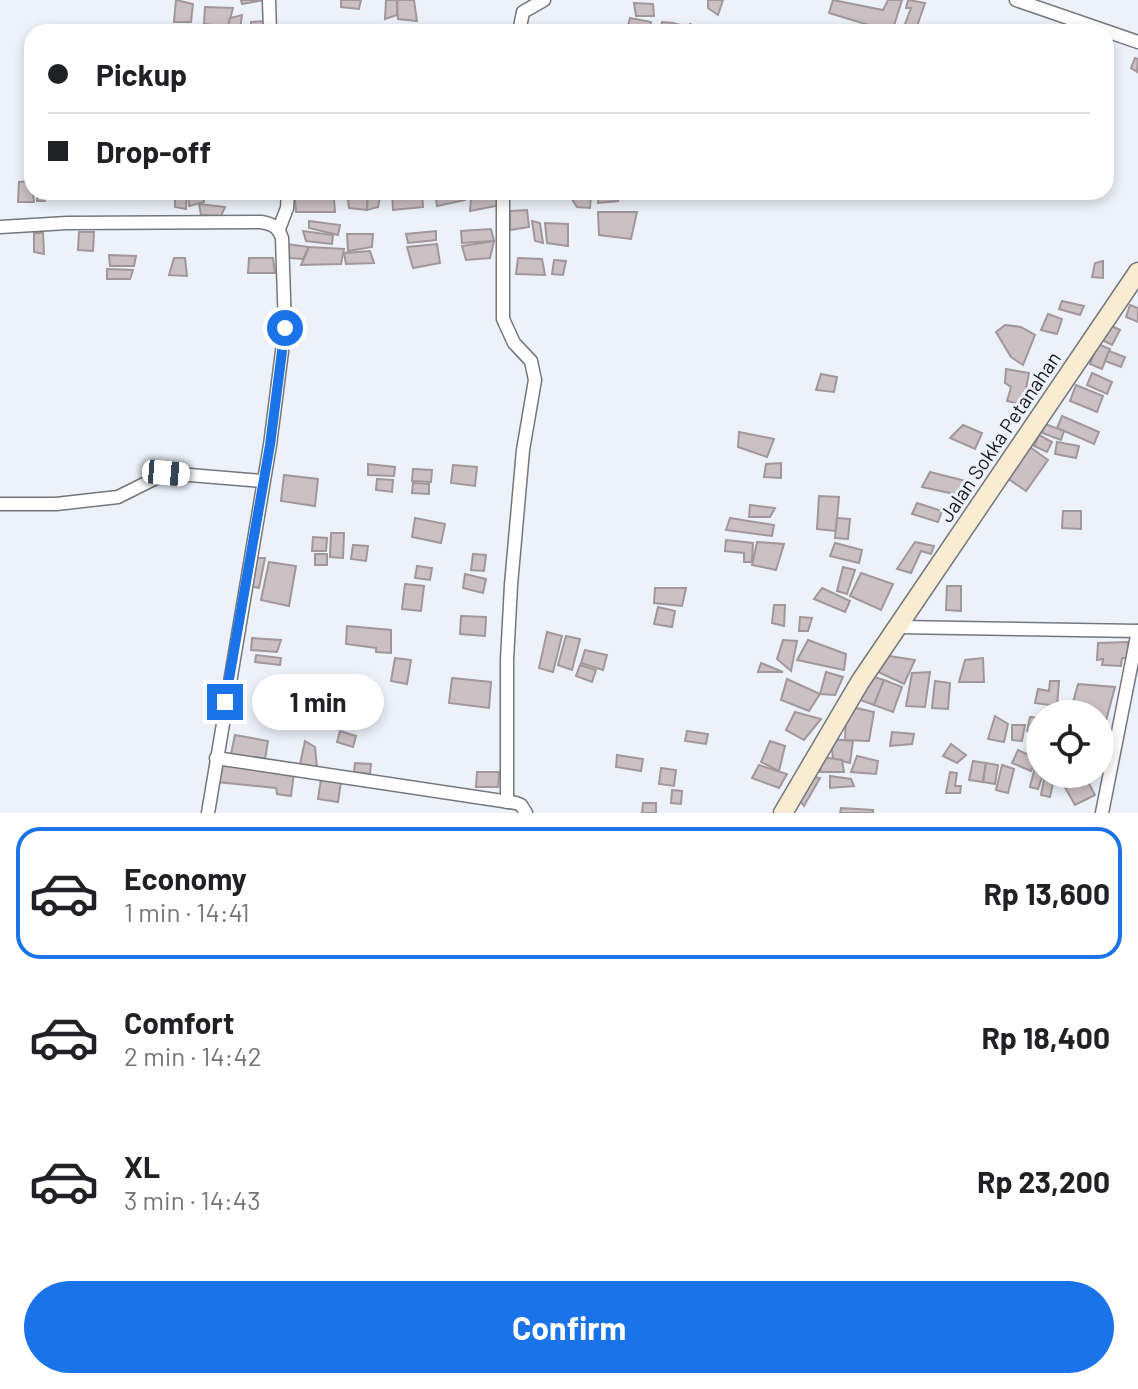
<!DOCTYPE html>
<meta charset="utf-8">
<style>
body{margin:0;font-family:Barlow,sans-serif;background:#f6f6f6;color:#202124;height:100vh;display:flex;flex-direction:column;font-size:30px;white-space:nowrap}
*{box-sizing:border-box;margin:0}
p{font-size:26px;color:#757577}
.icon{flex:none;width:44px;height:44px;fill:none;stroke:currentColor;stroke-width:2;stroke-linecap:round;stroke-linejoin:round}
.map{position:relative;height:813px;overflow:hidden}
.panel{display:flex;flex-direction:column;background:#fff;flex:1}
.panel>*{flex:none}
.hud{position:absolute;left:24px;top:24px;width:1090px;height:176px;border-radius:24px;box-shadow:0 4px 12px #0003;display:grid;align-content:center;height:176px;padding:0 24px;background:#fff}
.controls{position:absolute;left:1026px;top:700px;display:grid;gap:16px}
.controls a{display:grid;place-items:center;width:88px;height:88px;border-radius:50%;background:#fff;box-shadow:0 4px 12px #0003;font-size:40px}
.end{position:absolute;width:36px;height:36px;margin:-18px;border:10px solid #1a73e8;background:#fff;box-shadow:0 0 0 4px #fff}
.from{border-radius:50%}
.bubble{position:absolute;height:56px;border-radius:28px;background:#fff;box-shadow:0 4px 12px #0003;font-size:26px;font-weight:700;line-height:56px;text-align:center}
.car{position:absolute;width:24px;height:48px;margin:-24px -12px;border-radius:10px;box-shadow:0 0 6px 2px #0007;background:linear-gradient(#fff 24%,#345 0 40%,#fff 0 76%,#345 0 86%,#fff 0)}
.hud b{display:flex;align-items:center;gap:28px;height:76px;font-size:30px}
.hud b+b{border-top:2px solid #e0e0e0}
.hud i{width:20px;height:20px;background:#202124}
ul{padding:14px 0 0;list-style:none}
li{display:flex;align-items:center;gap:24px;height:132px;margin:0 16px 12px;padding:0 8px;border:4px solid transparent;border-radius:24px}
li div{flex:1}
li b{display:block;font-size:30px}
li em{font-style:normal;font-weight:700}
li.current{border-color:#1a73e8}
li>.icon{width:72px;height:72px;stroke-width:1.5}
.cta{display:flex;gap:16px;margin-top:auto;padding:16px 24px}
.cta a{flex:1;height:92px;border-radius:48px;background:#1a73e8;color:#fff;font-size:32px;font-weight:700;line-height:92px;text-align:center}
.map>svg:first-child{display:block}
</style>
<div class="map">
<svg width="1138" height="813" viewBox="0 0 1138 813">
<rect width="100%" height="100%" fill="#edf2fa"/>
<g fill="#cbc0c3" stroke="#a1979a" stroke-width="2">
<path d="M176 0 193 4 191 22H174Z"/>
<path d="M241 0H264L242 4Z"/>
<path d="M341 0H361L359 9 341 7Z"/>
<path d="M386 0H397V15L385 19Z"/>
<path d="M397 0H414L417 21 398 19Z"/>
<path d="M708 0H723L718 15 708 8Z"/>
<path d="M833 0 883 10 888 0H902L892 32 829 13Z"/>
<path d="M908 0 925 3 915 32H902L911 8H906Z"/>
<path d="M634 3 653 4 654 16H636Z"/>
<path d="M205 7 233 8 228 27 204 24Z"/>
<path d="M242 15 240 30 228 27 230 18Z"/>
<path d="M630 18 651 22 650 32 627 30Z"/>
<path d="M267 21 266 32H251V22Z"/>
<path d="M662 22 673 23V32H660Z"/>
<path d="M673 23 688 27 686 32H673Z"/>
<path d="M690 24 706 31 687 32Z"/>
<path d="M1135 58 1138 59 1137 72 1131 68Z"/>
<path d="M32 181 34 202H18L19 182Z"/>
<path d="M38 192H46L45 201H37Z"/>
<path d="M175 192H186V209L175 207Z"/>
<path d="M188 192H204V202L189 206Z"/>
<path d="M223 192H247V196Z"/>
<path d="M297 192H336L337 195H296Z"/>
<path d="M347 192H368L367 210 349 208Z"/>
<path d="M368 192 381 193 378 207 367 210Z"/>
<path d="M392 192H422L423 207 393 210Z"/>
<path d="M435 192H464L465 200 437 206Z"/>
<path d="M469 192H495V194L469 195Z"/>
<path d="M599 192H619L618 201 598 203Z"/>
<path d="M591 195 590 208 577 207 570 196Z"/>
<path d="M499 197 496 206 470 211 471 199Z"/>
<path d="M295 199H334L335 212H296Z"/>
<path d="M199 204 225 207 221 216 201 215Z"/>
<path d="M527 210 529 227 510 230V211Z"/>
<path d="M598 212H637L631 239 599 235Z"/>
<path d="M309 221 340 225 338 235 309 228Z"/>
<path d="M532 221 540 223 543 243 535 241Z"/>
<path d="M545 223 568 224V246L547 243Z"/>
<path d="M491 229 494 241 462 243 461 231Z"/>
<path d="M303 231 333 235 332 244 306 241Z"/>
<path d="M436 231V240L408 243 406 234Z"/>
<path d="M79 232H94L93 251 78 250Z"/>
<path d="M34 233H43L44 254 34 252Z"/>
<path d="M347 234H373L372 247 348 251Z"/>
<path d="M494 241 490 258 466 260 462 246Z"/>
<path d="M286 244 309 247 303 259 290 258Z"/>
<path d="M437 244 440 263 413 268 407 247Z"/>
<path d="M309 247 344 249 341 264 301 265Z"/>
<path d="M370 251 374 263 346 264 344 253Z"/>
<path d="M109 255 136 256 134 266H110Z"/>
<path d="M174 258H185L187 276 169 275Z"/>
<path d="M249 258H273L275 273H248Z"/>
<path d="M518 258 542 259 545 275 516 274Z"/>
<path d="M554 260 566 261 563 275 552 274Z"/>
<path d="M1103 261V278L1092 277 1095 263Z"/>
<path d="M107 269 133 270 130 279H107Z"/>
<path d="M1062 301 1084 306 1080 315 1059 309Z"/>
<path d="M1130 305 1138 308V322L1126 317Z"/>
<path d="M1048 314 1062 319 1057 334 1041 330Z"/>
<path d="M1005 325 1021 327 1035 335 1023 365 1011 357 996 332Z"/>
<path d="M1110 325 1120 330 1112 345 1102 340Z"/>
<path d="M1098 344 1110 349 1102 369 1090 364Z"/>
<path d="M1109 351 1125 357 1121 367 1105 361Z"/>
<path d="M1006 369 1029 373 1026 389 1019 404 1007 401 1011 387 1005 383Z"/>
<path d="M1092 373 1112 382 1107 394 1087 385Z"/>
<path d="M821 374 837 377 834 392 816 390Z"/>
<path d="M1076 385 1103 396 1097 412 1070 401Z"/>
<path d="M1062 416 1099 432 1094 444 1057 428Z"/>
<path d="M1045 424 1064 431 1061 440 1042 433Z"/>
<path d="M963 425 982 433 975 449 950 438Z"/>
<path d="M739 432 774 439 767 457 738 447Z"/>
<path d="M1039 435 1052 442 1047 452 1034 446Z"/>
<path d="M1057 442 1079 446 1076 458 1055 454Z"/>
<path d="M1030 447 1048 460 1026 491 1007 478Z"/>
<path d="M781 463V478L764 477 766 464Z"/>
<path d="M368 464 395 467 394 476 368 475Z"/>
<path d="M453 465 477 467 475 486 451 483Z"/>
<path d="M413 469 432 470 431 482 412 481Z"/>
<path d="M930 472 970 482 968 497 922 487Z"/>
<path d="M284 475 318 479 315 506 281 501Z"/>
<path d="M377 479 393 480 392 492 376 490Z"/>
<path d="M413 483 429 484V494L412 493Z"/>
<path d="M819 496 839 497 836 531 817 529Z"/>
<path d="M917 503 942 511 938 522 912 514Z"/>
<path d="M750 505 775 508 770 517H749Z"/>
<path d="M1063 511H1081V529L1062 528Z"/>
<path d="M415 518 445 524 441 543 412 537Z"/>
<path d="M730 518 774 525 772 536 726 530Z"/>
<path d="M837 518 850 519 848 539 835 538Z"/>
<path d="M331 533H344L343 558 330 557Z"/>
<path d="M313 537 327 538 326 551H312Z"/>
<path d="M726 540 753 543 752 562H744V553L725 551Z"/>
<path d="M757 542 784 544 776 570 752 565Z"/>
<path d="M915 542 934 546 931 554 921 551 911 573 897 569Z"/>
<path d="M835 543 862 550 859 563 830 556Z"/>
<path d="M353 545 368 546 366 561 351 559Z"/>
<rect x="315" y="554" width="12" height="11"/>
<path d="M473 554 486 555 484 571 471 570Z"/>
<path d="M253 558H265L259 588 248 586Z"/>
<path d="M269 562 296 566 289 606 261 600Z"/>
<path d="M417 566 432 568 430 580 415 578Z"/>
<path d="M843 567 855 570 847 594 837 591Z"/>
<path d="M861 573 893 584 881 610 850 596Z"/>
<path d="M465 574 486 579 483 593 463 588Z"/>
<path d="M405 584 424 586 421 611 402 609Z"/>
<path d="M947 586H961V611L946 610Z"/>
<path d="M655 588H686L682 606 654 603Z"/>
<path d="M822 588 850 601 845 612 814 599Z"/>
<path d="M774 605H785L784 626 772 623Z"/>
<path d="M658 607 675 611 672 627 654 624Z"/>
<path d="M461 616 486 617 485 636 460 634Z"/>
<path d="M800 617 812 618 808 631H799Z"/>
<path d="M347 626 391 630V653L376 652V648L346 644Z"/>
<path d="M547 632 562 636 553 672 539 668Z"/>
<path d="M566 636 580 639 572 670 558 665Z"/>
<path d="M252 638 281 640 277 652 251 650Z"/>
<path d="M783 640 797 641 791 671 777 659Z"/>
<path d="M808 640 846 654 844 670 797 660Z"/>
<path d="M1128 642V658H1122L1121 666 1102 665 1103 659 1097 660 1098 643Z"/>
<path d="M585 650 607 655 603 670 581 663Z"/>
<path d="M256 655 281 658 280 665 255 662Z"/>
<path d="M883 655 915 660 904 684 876 671Z"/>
<path d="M395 658 411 660 407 684 391 681Z"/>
<path d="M983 658 984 682H959L965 660Z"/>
<path d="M761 663 783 672H758Z"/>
<path d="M580 665 596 670 592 682 576 676Z"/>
<path d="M826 672 843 677 835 695 820 694Z"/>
<path d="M930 672 925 707 906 706 912 673Z"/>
<path d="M869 675 884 680 874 705 860 700Z"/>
<path d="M452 678 491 682 489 708 449 703Z"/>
<path d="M787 679 820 694 809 711 781 700Z"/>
<path d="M884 680 902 687 893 712 874 705Z"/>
<path d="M935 681 950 683 948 709 932 708Z"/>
<path d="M1050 681H1059L1057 706 1035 703 1038 689 1049 691Z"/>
<path d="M1078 684 1115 687 1106 721 1100 719V714L1070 713Z"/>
<path d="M852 707 874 712 869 741 845 740 846 716Z"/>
<path d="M795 712 821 719 804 740 786 730Z"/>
<path d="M995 716 1008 724 1004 742 988 739Z"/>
<path d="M1030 717 1040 718V738L1027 731Z"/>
<path d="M1012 725H1025L1022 741 1012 740Z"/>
<path d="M340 731 356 736 353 747 337 742Z"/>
<path d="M687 731 708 734 706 744 685 741Z"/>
<path d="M892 732 914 734 912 744 890 746Z"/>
<path d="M235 735 268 741 265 759 231 754Z"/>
<path d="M831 739 853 741 850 763 833 759Z"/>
<path d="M305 741 315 747 317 767 300 764Z"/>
<path d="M770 741 785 746 779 771 761 762Z"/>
<path d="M951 744 966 755 957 763 943 756Z"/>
<path d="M1018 750 1037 759 1031 771 1012 763Z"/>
<path d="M617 755 643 759 641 771 616 767Z"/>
<path d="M857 756 878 761 876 774 851 772Z"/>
<path d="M822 757 842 760 844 772H820Z"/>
<path d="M1037 759H1040V774H1043L1038 789 1030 787Z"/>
<path d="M973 761 986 763 983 782 969 780Z"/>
<path d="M219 763 294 772 291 796 277 794 276 788 217 782Z"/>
<path d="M355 763 371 764 370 774 354 772Z"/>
<path d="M986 763 998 765 995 784 983 782Z"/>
<path d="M759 765 787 774 779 788 752 778Z"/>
<path d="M1002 765 1014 769 1008 793 996 790Z"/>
<path d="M661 768 676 770 674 786 659 784Z"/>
<path d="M477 772H499L498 787H476Z"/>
<path d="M950 772 957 773 955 786H961L960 793H946Z"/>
<path d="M1045 774H1055L1050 797 1041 795Z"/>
<path d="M1060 774H1084L1095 795 1075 805 1059 777Z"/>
<path d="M808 776 820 778 804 806 796 796Z"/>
<path d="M830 776 851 779 854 786 830 788Z"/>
<path d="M321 779 341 782 338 802 318 799Z"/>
<path d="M672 790 682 791 681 804 671 803Z"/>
<path d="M643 803H656V813H642Z"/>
<path d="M841 808 873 810V813H840Z"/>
</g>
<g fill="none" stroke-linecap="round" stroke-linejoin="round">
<defs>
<g id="street">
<path d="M269 0 270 32"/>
<path d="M1016 0 1138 42"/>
<path d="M519 32 523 12 544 0"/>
<path d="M503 192V319L514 343 531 361 535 380 523 450 511 585 507 660V802"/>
<path d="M0 227 67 223 261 222C273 224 278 227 282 238L285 328 270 445 208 813"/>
<path d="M279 229 287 208 288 192"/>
<path d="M0 504H56L118 497 166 473 263 481"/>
<path d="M898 627 1138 631"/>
<path d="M216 758 516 803 521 805 526 813"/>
<path d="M1102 813 1138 631"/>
</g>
<path id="secondary" d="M783 813 860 682 1138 272"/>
</defs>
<use href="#street" stroke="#72777e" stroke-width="15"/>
<use href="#secondary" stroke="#72777e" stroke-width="21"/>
<use href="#street" stroke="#fff" stroke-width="12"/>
<use href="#secondary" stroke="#faecd2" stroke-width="18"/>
</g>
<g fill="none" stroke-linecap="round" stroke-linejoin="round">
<path stroke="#1a73e8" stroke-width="10" d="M225 702 270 445 285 328"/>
</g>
<g text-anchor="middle" stroke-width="6" stroke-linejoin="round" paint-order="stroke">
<g font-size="20" fill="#16171a" stroke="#edf2fa">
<text transform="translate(1000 437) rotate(-56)" y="7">Jalan Sokka Petanahan</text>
</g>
</g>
</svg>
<div class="controls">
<a><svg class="icon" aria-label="locate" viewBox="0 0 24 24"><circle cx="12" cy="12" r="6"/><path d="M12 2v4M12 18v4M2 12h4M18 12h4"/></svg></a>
</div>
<i class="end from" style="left:285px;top:328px"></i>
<i class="end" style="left:225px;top:702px"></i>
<div class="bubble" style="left:252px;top:674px;width:132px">1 min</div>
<i class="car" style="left:166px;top:473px;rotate:95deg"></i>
<div class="hud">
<b><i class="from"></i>Pickup</b>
<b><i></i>Drop-off</b>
</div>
</div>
<section class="panel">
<ul>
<li class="current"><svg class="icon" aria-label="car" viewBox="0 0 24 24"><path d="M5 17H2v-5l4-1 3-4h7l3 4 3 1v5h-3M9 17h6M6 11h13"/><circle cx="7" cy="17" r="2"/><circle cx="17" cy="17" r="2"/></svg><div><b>Economy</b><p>1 min · 14:41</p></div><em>Rp 13,600</em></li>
<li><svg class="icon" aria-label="car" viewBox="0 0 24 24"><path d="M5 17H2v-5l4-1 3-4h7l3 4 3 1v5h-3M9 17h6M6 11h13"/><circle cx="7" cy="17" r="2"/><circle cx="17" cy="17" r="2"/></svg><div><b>Comfort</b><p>2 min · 14:42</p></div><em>Rp 18,400</em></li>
<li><svg class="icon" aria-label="car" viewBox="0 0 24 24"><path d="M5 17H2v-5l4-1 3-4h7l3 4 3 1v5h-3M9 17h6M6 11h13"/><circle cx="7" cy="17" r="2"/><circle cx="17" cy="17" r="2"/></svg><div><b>XL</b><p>3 min · 14:43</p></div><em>Rp 23,200</em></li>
</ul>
<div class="cta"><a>Confirm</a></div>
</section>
